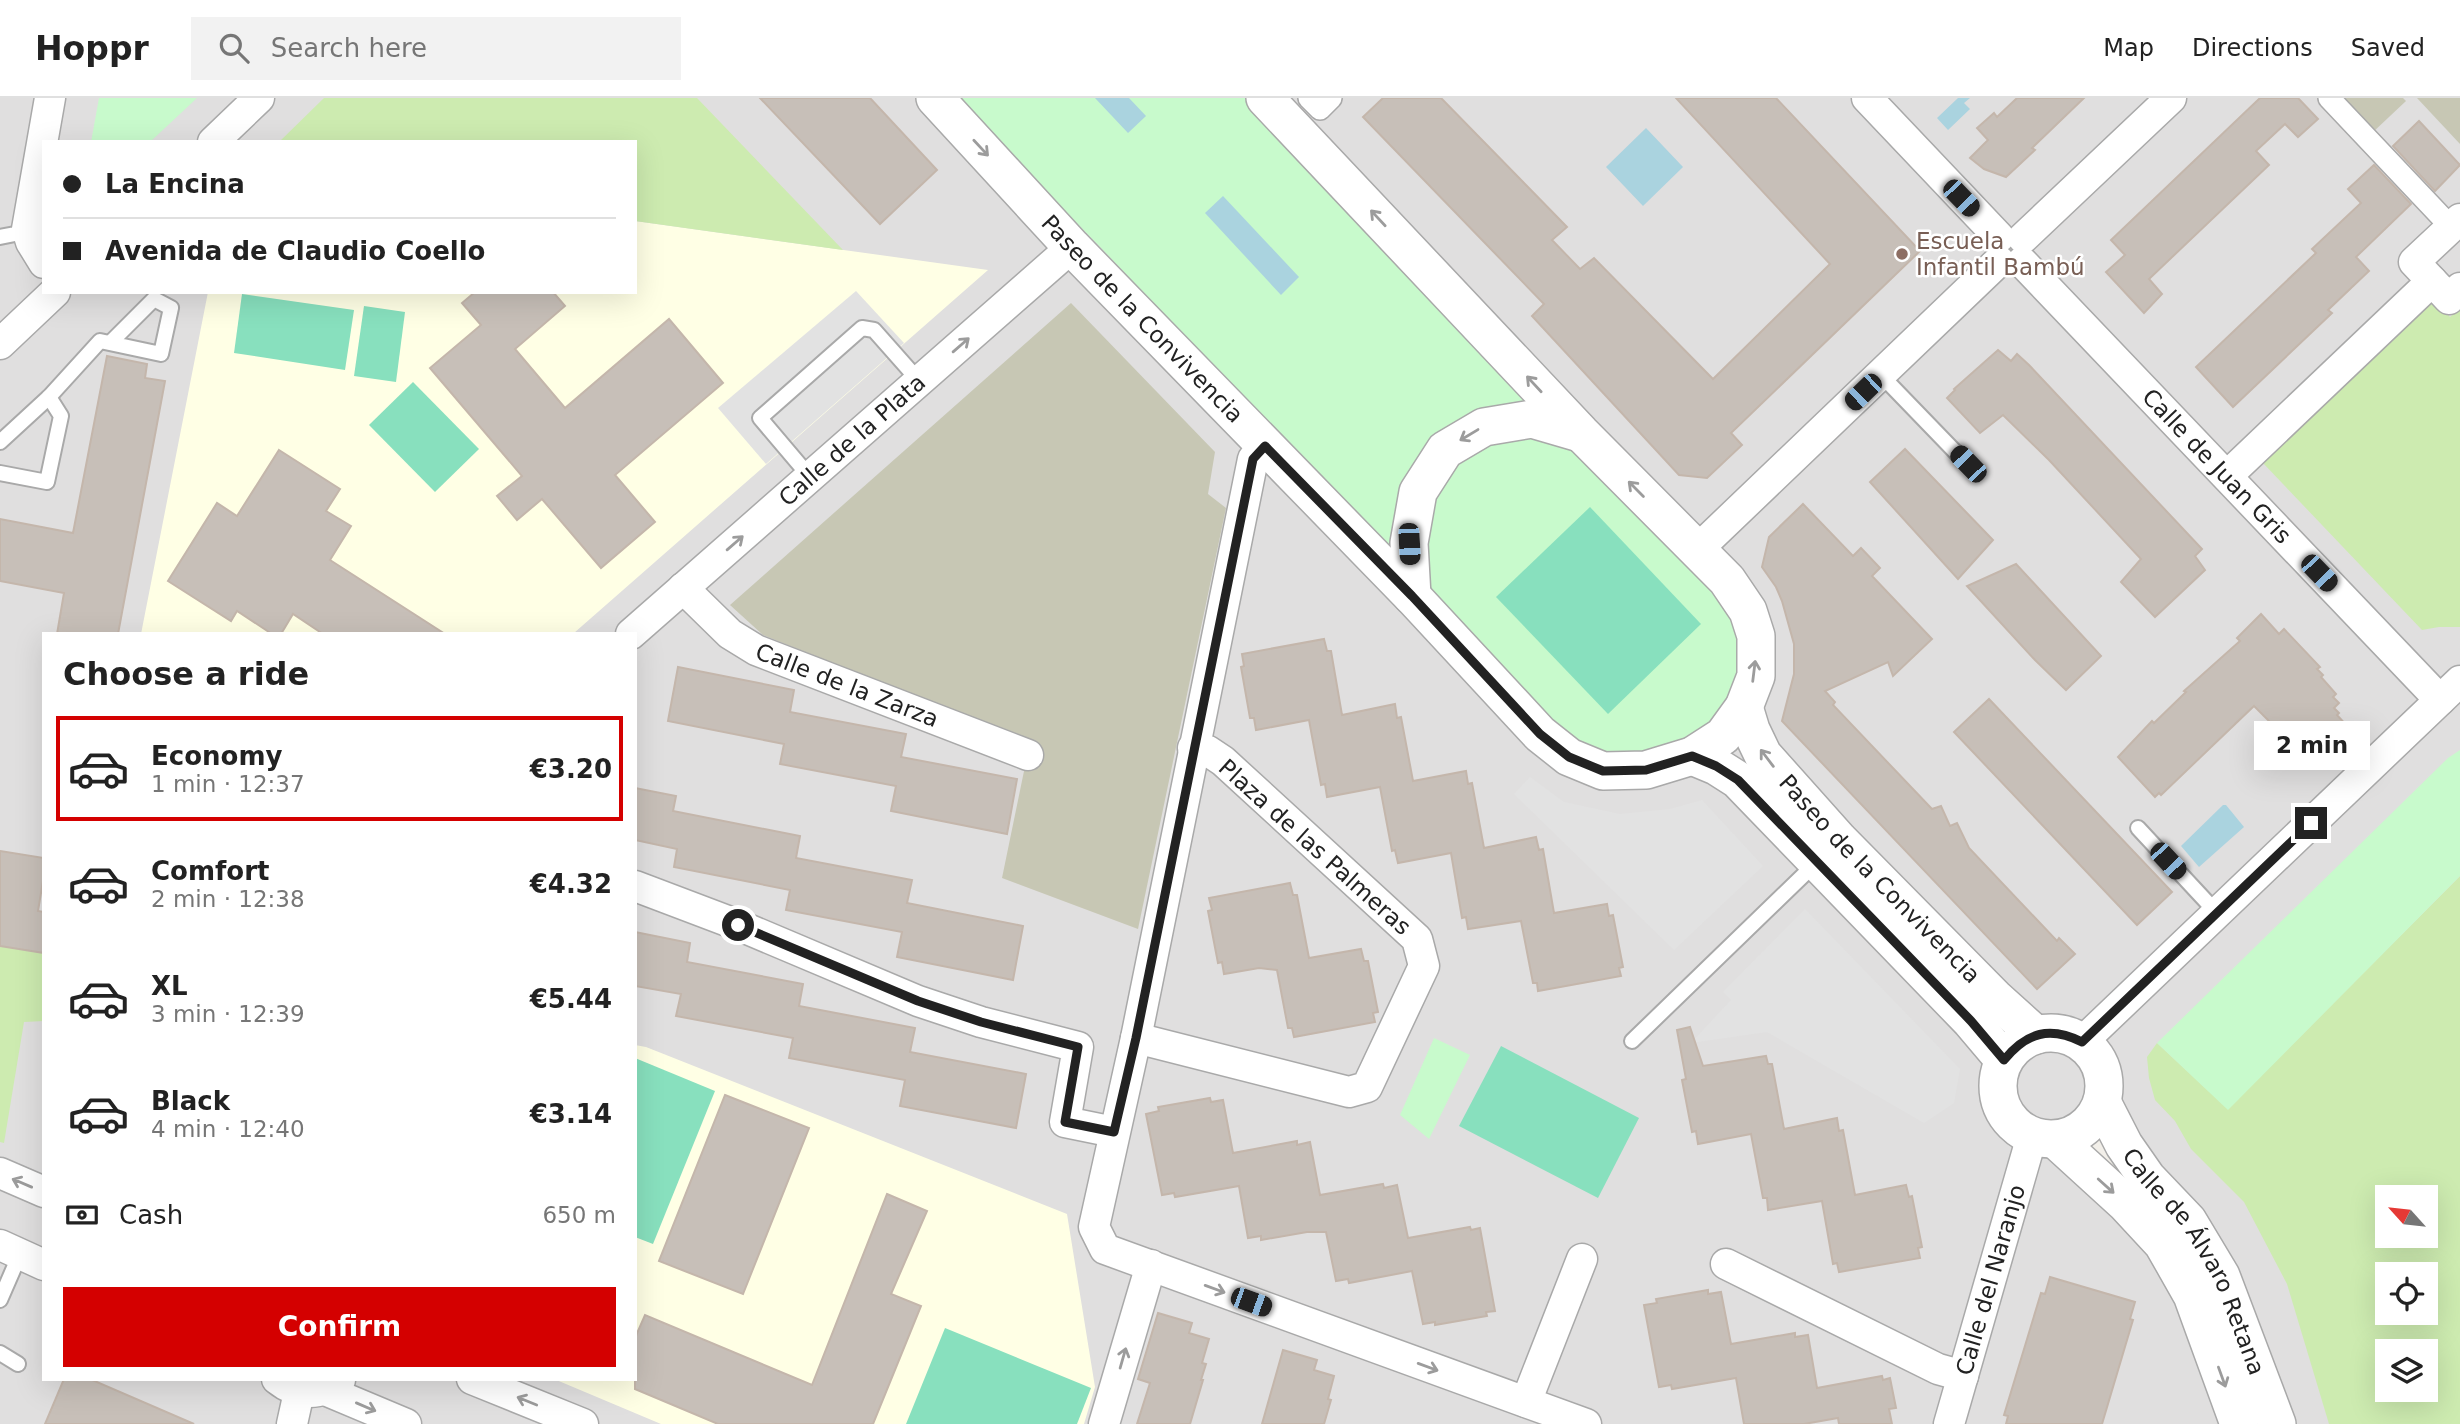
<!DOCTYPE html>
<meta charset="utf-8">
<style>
body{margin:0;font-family:"DejaVu Sans",sans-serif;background:#f2f2f2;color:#222;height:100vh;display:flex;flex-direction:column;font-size:26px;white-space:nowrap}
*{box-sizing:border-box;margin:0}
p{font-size:23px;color:#767676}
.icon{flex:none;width:38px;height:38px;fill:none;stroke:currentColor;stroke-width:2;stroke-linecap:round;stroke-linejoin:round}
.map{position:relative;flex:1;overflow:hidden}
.panel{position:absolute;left:42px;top:534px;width:595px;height:749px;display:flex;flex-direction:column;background:#fff;border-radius:0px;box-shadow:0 7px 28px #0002}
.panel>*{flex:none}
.banner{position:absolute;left:42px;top:42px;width:595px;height:154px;border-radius:0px;box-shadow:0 7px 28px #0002;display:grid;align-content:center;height:154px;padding:0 21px;background:#fff}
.needle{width:46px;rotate:297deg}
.buttons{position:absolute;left:2375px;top:1087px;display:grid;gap:14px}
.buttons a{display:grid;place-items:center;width:63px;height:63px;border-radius:0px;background:#fff;box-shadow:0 7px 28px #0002;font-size:35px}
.end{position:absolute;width:32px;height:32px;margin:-16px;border:9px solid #222;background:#fff;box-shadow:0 0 0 4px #fff}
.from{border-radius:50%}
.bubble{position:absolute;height:49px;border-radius:0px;background:#fff;box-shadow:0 7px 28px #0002;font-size:23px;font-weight:600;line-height:49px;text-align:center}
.car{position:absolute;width:21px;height:42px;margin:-21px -10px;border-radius:9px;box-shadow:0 0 5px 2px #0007;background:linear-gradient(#222 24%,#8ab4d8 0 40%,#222 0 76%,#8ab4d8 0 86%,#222 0)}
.banner b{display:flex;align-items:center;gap:24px;height:66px;font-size:26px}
.banner b+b{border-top:2px solid #e0e0e0}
.banner i{width:18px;height:18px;background:#222}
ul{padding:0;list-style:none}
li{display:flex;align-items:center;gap:21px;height:105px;margin:0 14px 10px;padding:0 7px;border:4px solid transparent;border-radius:0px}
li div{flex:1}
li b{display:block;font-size:26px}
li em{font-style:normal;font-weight:600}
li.current{border-color:#d40000}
li>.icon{width:63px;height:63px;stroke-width:1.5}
h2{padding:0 21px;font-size:32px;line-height:84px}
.pay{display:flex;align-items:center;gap:18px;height:77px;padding:0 21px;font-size:26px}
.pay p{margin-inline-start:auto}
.action{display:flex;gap:14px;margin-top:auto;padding:14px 21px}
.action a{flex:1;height:80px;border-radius:0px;background:#d40000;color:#fff;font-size:28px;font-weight:600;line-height:80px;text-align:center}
header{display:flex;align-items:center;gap:42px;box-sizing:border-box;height:98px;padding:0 35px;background:#fff;border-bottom:2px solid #e0e0e0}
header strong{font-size:33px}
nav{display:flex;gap:38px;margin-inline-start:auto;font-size:24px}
.search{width:490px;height:63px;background:#f2f2f2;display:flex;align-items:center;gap:18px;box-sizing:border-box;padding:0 24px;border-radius:0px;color:#767676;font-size:26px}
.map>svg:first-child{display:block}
</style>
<header>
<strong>Hoppr</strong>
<div class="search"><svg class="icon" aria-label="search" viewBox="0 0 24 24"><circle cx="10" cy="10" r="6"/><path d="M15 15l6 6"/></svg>Search here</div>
<nav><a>Map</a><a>Directions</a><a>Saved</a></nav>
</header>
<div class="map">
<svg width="2460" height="1326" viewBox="0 0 2460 1326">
<rect width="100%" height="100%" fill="#f2efe9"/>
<path fill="#e0dfdf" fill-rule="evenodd" d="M0 0H2460V1326H2277L2102 1005 2090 1025 2076 1036 2125 1105 2239 1326H0ZM44 44H635V194H44ZM44 536H635V1281H44ZM2387 1099H2426V1138H2387ZM2387 1176H2426V1214H2387ZM2387 1253H2426V1292H2387Z"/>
<g fill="#ffffe5">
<path d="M635 123 988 172 574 535 141 536 208 194H635Z"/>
<path d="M635 947 646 949 1067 1116 1095 1289 1084 1326H661L554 1281H635Z"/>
</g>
<g fill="#c7c7b4">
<path d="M2339 0H2403L2406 3 2372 35Z"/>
<path d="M2417 0H2460V46Z"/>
<path d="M1071 205 1215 354 1208 396 1226 410 1138 831 1002 780 1030 644 763 537 730 507Z"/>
</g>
<g fill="#cdebb0" fill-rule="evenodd">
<path d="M324 0H697L843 152 635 123V44H279Z"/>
<path d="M2435 201 2450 219 2460 210V529H2439L2422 532 2262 364Z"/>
<path d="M2460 778V1326H2329L2287 1186 2244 1104 2191 1051 2175 1023 2155 1002 2149 980 2147 959 2157 945 2228 1011ZM2387 1099H2426V1138H2387ZM2387 1176H2426V1214H2387ZM2387 1253H2426V1292H2387Z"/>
<path d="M0 848 44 855V923L24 924 4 1045 0 1044Z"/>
</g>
<g fill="#c8facc">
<path d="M99 0H197L150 44H91Z"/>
<path d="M955 0H1249L1717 490 1742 537 1734 603 1686 651 1607 660 1573 647 1102 151Z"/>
<path d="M2460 652V778L2228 1012 2157 945 2448 660Z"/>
<path d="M1434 940 1470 957 1429 1041 1400 1017Z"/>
</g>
<g fill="#88e0be">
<path d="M242 196 354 212 345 272 234 255Z"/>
<path d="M364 208 405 214 396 284 354 278Z"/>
<path d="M413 284 479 351 435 394 369 327Z"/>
<path d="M1590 409 1701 526 1608 616 1496 499Z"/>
<path d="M1501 948 1639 1020 1598 1100 1459 1028Z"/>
<path d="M635 960 715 993 653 1146 635 1139Z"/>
<path d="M945 1230 1091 1290 1077 1326H906Z"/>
</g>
<g fill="#e2e2e2">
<path d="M856 193 904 245 766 366 718 310Z"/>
<path d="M1530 679 1564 704 1620 716 1670 711 1702 702 1763 768 1674 852 1514 696Z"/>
<path d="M1805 811 1960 971 1954 1005 1924 1025 1767 934 1691 945 1731 902 1723 894Z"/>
</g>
<g fill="#aad3df">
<path d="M1095 0H1129L1146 18 1128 35Z"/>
<path d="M1958 0H1970L1964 5 1970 11 1948 32 1937 20Z"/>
<path d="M1646 30 1683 69 1643 108 1606 69Z"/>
<path d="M1223 98 1299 179 1281 197 1205 115Z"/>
<path d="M2223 707H2226L2244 729 2199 769 2181 748Z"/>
</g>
<g fill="#c7bfb8" stroke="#c4b6ab" stroke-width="2">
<path d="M760 0H870L937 72 880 126Z"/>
<path d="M1383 0H1441L1567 129 1552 142 1580 171 1594 160 1713 281 1830 166 1676 0H1776L1920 153 1731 335 1742 347 1707 380 1679 377 1532 218 1544 206 1363 19Z"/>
<path d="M2017 0H2084L2032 50 2035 52 2006 79 1984 71 1970 60 1988 42 1977 30 1994 15 1997 19Z"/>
<path d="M2260 0H2298L2318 21 2298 39 2285 26 2256 53 2269 67 2149 181 2162 196 2144 215 2106 174 2125 157 2111 142Z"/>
<path d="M2419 23 2460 67 2435 93 2393 48Z"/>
<path d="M2374 67 2411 106 2356 159 2369 173 2328 212 2332 215 2233 309 2196 269 2316 155 2312 151 2361 105 2348 91Z"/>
<path d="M475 194H553L565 208 515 251 565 310 669 221 723 285 615 377 655 424 601 470 542 401 517 422 497 398 522 378 430 270 481 227 462 205Z"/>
<path d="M1998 252 2011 263 2017 256 2029 267 2202 451 2195 458 2205 472 2155 519 2121 484 2141 461 2049 362 2003 317 1980 335 1947 300 1955 292 1954 291Z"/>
<path d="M107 258 147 266 145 280 165 283 118 536H57L64 495 0 483V421L73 435Z"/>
<path d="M1905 351 1993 442 1958 481 1870 384Z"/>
<path d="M279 352 340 391 326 413 351 428 330 462 445 536H323L293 516 281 536H272L237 513 231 523 168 483 217 405 237 418Z"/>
<path d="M1803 406 1853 458 1861 450 1880 470 1872 478 1932 541 1893 578 1888 564 1825 593 1835 604 1833 607 1932 711 1941 708 1950 728 1957 725 1969 750 2057 843 2059 840 2075 856 2037 891 1782 623 1794 576V546L1782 503 1776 489 1762 469 1769 439Z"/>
<path d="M2016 466 2101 558 2066 592 2035 562 1967 488Z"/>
<path d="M2261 516 2279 536 2284 531 2320 569 2317 571 2323 577 2321 579 2336 596 2333 599 2339 605 2334 610 2339 615 2337 617 2347 628 2329 644 2327 641 2307 661 2254 608 2161 697 2159 695 2155 699 2118 659 2152 623 2154 625 2186 594 2184 593 2240 543 2237 540Z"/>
<path d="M1324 541 1327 553H1331L1342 617 1395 606 1397 620 1401 619 1413 683 1466 673 1468 686 1472 685 1484 750 1536 739 1539 752 1543 751 1554 815 1607 806 1609 818 1613 817 1623 869 1619 870 1621 878 1538 893 1537 885H1533L1521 823 1468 831 1466 819 1462 820 1451 755 1398 765 1395 752 1392 753 1380 689 1327 699 1325 686 1321 687 1309 622 1256 632 1254 620H1250L1241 569 1244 568 1242 556Z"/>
<path d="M678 569 794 592 790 614 906 636 901 659 1017 681 1007 736 891 713 896 688 780 666 784 646 668 623Z"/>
<path d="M1989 601 2172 794 2137 827 1954 634Z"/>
<path d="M635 690 676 698 673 713 800 738 796 760 912 782 907 805 1023 828 1013 882 897 859 902 834 786 812 790 792 674 769 677 751 635 742Z"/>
<path d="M0 753 44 760V777L38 813 44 814V855L0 848Z"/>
<path d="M1290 785 1293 797H1297L1309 860 1361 851 1364 863H1368L1378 914 1373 915 1375 924 1294 939 1292 930H1288L1277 872 1259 870 1224 876 1222 864 1218 865 1208 813 1212 812 1209 800Z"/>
<path d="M635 834 690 845 687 864 803 886 799 908 915 930 910 954 1026 976 1016 1030 900 1008 905 982 789 960 793 940 676 918 681 896 635 888Z"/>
<path d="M1690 929 1703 968 1766 958 1768 966H1772L1784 1031 1837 1020 1839 1033 1843 1032 1855 1097 1906 1087 1909 1099 1912 1098 1922 1149 1918 1150 1920 1160 1839 1174 1837 1165 1833 1166 1822 1103 1768 1112 1767 1100H1763L1751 1036 1698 1046 1696 1033 1692 1034 1682 982 1686 981 1677 932Z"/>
<path d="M725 997 809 1030 743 1196 659 1163Z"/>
<path d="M1210 1000 1211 1004 1223 1002 1233 1055 1297 1043V1047L1310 1044 1320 1097 1383 1086 1384 1090 1397 1087 1408 1140 1470 1129 1471 1132 1480 1130 1495 1213 1486 1214 1487 1218 1435 1227V1224L1423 1226 1412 1173 1349 1185 1348 1181 1336 1183 1326 1134H1307L1261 1142V1138L1248 1140 1239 1088 1175 1099 1174 1095 1162 1097 1146 1016 1159 1013 1158 1009Z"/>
<path d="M887 1096 927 1113 891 1196 921 1208 873 1326H718L635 1291V1240L645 1217 812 1287Z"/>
<path d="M2050 1179 2135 1204 2130 1221 2133 1222 2102 1326H2006L2008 1318 2004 1317 2041 1195 2045 1196Z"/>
<path d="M1708 1192V1196L1721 1194 1731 1246 1795 1235V1239L1808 1237 1817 1290 1882 1278 1883 1282 1890 1280 1896 1310 1889 1311 1892 1326H1839L1838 1320 1804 1326H1744L1736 1280 1672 1291 1671 1287 1659 1289 1644 1207 1657 1205 1656 1201Z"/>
<path d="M1158 1215 1192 1225 1189 1235 1209 1241 1202 1265 1206 1266 1201 1282H1203L1190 1326H1137L1150 1285 1138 1281Z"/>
<path d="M1283 1252 1317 1262 1314 1272 1334 1278 1328 1301 1331 1302 1324 1326H1262Z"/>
<path d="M64 1281H90L194 1326H45Z"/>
</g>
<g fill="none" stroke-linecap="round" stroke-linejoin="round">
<defs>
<g id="service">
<path d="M0 139 15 136 29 130"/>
<path d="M1881 277 1967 366"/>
<path d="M0 344 49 299 100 243 161 256 171 210 154 201 110 245"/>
<path d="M0 375 47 384 61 318 49 299"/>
<path d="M810 379 760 320 862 230 874 232 920 284"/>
<path d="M2138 730 2217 815"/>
<path d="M1632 943 1817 764"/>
<path d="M0 1202 20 1156"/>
<path d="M0 1255 18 1266"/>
</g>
<g id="pedestrian">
<path d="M1309 0 1320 11 1331 0"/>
<path d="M2329 0 2451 129"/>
</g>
<g id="minor">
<path d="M1867 0 1999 139"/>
<path d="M213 44 259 0"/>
<path d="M2460 121 2414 164 2449 201 2460 190"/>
<path d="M2023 140 2171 0"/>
<path id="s1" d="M2022 164 2440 602"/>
<path d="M44 165 31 144 27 131 50 0"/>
<path d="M0 246 55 194"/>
<path d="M1265 348 1253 361 1136 940 1094 1129 1105 1151 1586 1326"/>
<path d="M2227 378 2432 183"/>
<path d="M1697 452 1999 163"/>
<path id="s2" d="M683 490 730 536 756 552 1028 657"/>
<path id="s3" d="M631 536 1072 149"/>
<path d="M635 788 738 827 918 903 981 924 1078 949 1065 1024 1114 1034"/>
<path d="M1136 940 1349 994 1367 989 1424 868 1417 841 1223 663 1208 653 1193 650"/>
<path d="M2082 944 2460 583"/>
<path d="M0 1075 44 1094"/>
<path d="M0 1147 44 1167"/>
<path d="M1726 1166 1938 1271 1963 1278"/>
<path d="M277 1281C297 1297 320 1299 340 1282"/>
<path d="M472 1281 583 1326"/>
<path d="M325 1292 406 1326"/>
<path d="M1526 1304 1582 1161"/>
<path d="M292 1326 299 1294"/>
<path d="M1104 1326 1151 1167"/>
<path id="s4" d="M1949 1326 2032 1038"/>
</g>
<g id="tertiary">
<path id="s5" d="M935 0 1072 149 1412 498 1540 636 1569 659 1603 673 1646 672 1692 658 1723 638 1744 609 1756 578V538L1748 513 1727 482 1581 335 1265 0"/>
<path d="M1412 498 1409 445 1418 394 1445 352 1484 329 1532 321 1580 335"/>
<path id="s6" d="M1744 609 1751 632 1763 657 1839 742 1995 900 2036 937"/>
<path d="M1692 658 1716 668 1738 682 1971 923 2004 962"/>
<circle cx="2051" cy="988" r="53"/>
<path id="s7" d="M2102 1004 2124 1047 2147 1080 2188 1123 2221 1178 2277 1326"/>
<path d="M2056 1042 2125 1105 2163 1146 2192 1197 2239 1326"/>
</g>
</defs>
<use href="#service" stroke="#a9a9a9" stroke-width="18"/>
<use href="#pedestrian" stroke="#a9a9a9" stroke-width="24"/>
<use href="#minor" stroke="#a9a9a9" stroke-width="33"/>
<use href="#tertiary" stroke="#a9a9a9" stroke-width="40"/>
<use href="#service" stroke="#fff" stroke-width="14"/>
<use href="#pedestrian" stroke="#fff" stroke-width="21"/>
<use href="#minor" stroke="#fff" stroke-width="30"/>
<use href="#tertiary" stroke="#fff" stroke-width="37"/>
</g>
<defs><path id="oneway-shaft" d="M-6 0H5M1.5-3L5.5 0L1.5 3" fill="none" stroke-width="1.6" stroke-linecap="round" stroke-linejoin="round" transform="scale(1.75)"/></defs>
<g stroke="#9c9c9c">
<use href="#oneway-shaft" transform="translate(981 50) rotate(47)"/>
<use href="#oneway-shaft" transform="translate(1378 120) rotate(-133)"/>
<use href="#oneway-shaft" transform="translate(961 247) rotate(-41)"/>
<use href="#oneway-shaft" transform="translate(1534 286) rotate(-133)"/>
<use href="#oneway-shaft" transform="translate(1469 337) rotate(149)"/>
<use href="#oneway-shaft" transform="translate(1636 391) rotate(-135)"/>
<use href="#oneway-shaft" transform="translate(735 445) rotate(-41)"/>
<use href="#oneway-shaft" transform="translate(1754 573) rotate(-83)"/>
<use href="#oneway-shaft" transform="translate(1767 660) rotate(-127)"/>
<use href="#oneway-shaft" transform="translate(22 1085) rotate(-157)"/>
<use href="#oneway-shaft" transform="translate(2106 1088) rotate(42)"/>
<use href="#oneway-shaft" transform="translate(1215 1191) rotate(20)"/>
<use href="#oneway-shaft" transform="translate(1123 1260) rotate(-74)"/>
<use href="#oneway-shaft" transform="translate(1428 1269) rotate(20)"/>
<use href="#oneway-shaft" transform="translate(2222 1279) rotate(70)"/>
<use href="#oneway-shaft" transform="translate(527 1303) rotate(-158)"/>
<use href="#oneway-shaft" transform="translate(366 1309) rotate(23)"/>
</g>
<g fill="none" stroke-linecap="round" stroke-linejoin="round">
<path stroke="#222" stroke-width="9" d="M738 827 918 903 981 924 1078 949 1065 1024 1114 1034 1136 940 1253 361 1265 348 1412 498 1540 636 1569 659 1603 673 1646 672 1692 658 1716 668 1738 682 1971 923 2004 962C2027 934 2050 928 2082 944L2311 725"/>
</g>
<circle fill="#8d6e63" stroke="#fff" stroke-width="2.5" cx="1902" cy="156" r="7"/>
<g text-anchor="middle" stroke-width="5" stroke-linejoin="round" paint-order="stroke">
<g font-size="23" fill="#785e54" stroke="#fff" text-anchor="start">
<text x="1916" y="151">Escuela<tspan x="1916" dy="26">Infantil Bambú</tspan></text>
</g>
<g font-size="23" fill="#222" stroke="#fff">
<text dy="8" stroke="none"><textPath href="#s5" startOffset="303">Paseo de la Convivencia</textPath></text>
<text dy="8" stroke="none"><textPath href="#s3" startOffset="294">Calle de la Plata</textPath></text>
<text dy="8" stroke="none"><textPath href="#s1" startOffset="282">Calle de Juan Gris</textPath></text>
<text dy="8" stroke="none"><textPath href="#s2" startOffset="194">Calle de la Zarza</textPath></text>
<text transform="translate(1315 749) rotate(42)" y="8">Plaza de las Palmeras</text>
<text dy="8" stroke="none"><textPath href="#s6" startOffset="222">Paseo de la Convivencia</textPath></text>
<text dy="8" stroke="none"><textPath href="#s7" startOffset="186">Calle de Álvaro Retana</textPath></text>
<text dy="8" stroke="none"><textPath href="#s4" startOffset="150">Calle del Naranjo</textPath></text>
</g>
</g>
</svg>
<div class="buttons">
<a><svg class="needle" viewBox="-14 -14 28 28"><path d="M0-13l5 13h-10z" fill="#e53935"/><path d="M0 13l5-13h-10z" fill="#767676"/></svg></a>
<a><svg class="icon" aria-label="locate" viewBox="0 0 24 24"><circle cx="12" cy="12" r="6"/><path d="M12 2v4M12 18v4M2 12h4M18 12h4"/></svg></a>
<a><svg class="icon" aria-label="layers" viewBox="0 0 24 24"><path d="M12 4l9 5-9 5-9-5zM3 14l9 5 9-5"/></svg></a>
</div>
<i class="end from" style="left:738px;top:827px"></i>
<i class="end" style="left:2311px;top:725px"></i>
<div class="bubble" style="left:2254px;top:623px;width:116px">2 min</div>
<i class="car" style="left:1961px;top:100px;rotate:136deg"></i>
<i class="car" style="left:1863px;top:294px;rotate:226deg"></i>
<i class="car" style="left:1968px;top:366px;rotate:316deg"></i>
<i class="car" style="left:1409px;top:446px;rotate:177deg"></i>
<i class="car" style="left:2319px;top:475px;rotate:136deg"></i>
<i class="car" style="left:2168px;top:763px;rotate:137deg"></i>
<i class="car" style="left:1251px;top:1204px;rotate:110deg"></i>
<div class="banner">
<b><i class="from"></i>La Encina</b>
<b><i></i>Avenida de Claudio Coello</b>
</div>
<section class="panel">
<h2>Choose a ride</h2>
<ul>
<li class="current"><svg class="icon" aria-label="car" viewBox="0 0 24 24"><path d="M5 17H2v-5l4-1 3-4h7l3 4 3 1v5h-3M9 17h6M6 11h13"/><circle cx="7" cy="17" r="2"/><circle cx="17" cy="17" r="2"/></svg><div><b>Economy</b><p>1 min · 12:37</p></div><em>€3.20</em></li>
<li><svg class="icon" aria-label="car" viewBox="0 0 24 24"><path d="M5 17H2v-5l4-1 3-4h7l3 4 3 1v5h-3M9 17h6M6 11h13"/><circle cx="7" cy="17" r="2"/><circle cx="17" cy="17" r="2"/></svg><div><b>Comfort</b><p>2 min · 12:38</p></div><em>€4.32</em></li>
<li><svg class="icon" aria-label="car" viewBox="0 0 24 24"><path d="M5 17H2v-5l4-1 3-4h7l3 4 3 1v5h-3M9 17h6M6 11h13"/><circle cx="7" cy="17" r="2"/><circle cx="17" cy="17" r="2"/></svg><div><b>XL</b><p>3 min · 12:39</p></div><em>€5.44</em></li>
<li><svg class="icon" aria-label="car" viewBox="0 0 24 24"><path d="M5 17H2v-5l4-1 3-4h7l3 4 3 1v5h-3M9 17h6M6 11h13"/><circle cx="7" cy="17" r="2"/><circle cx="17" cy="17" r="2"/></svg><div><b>Black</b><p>4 min · 12:40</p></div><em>€3.14</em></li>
</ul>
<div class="pay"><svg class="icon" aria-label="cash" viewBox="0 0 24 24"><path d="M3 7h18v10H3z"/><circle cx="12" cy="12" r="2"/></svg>Cash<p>650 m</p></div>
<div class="action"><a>Confirm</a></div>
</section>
</div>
